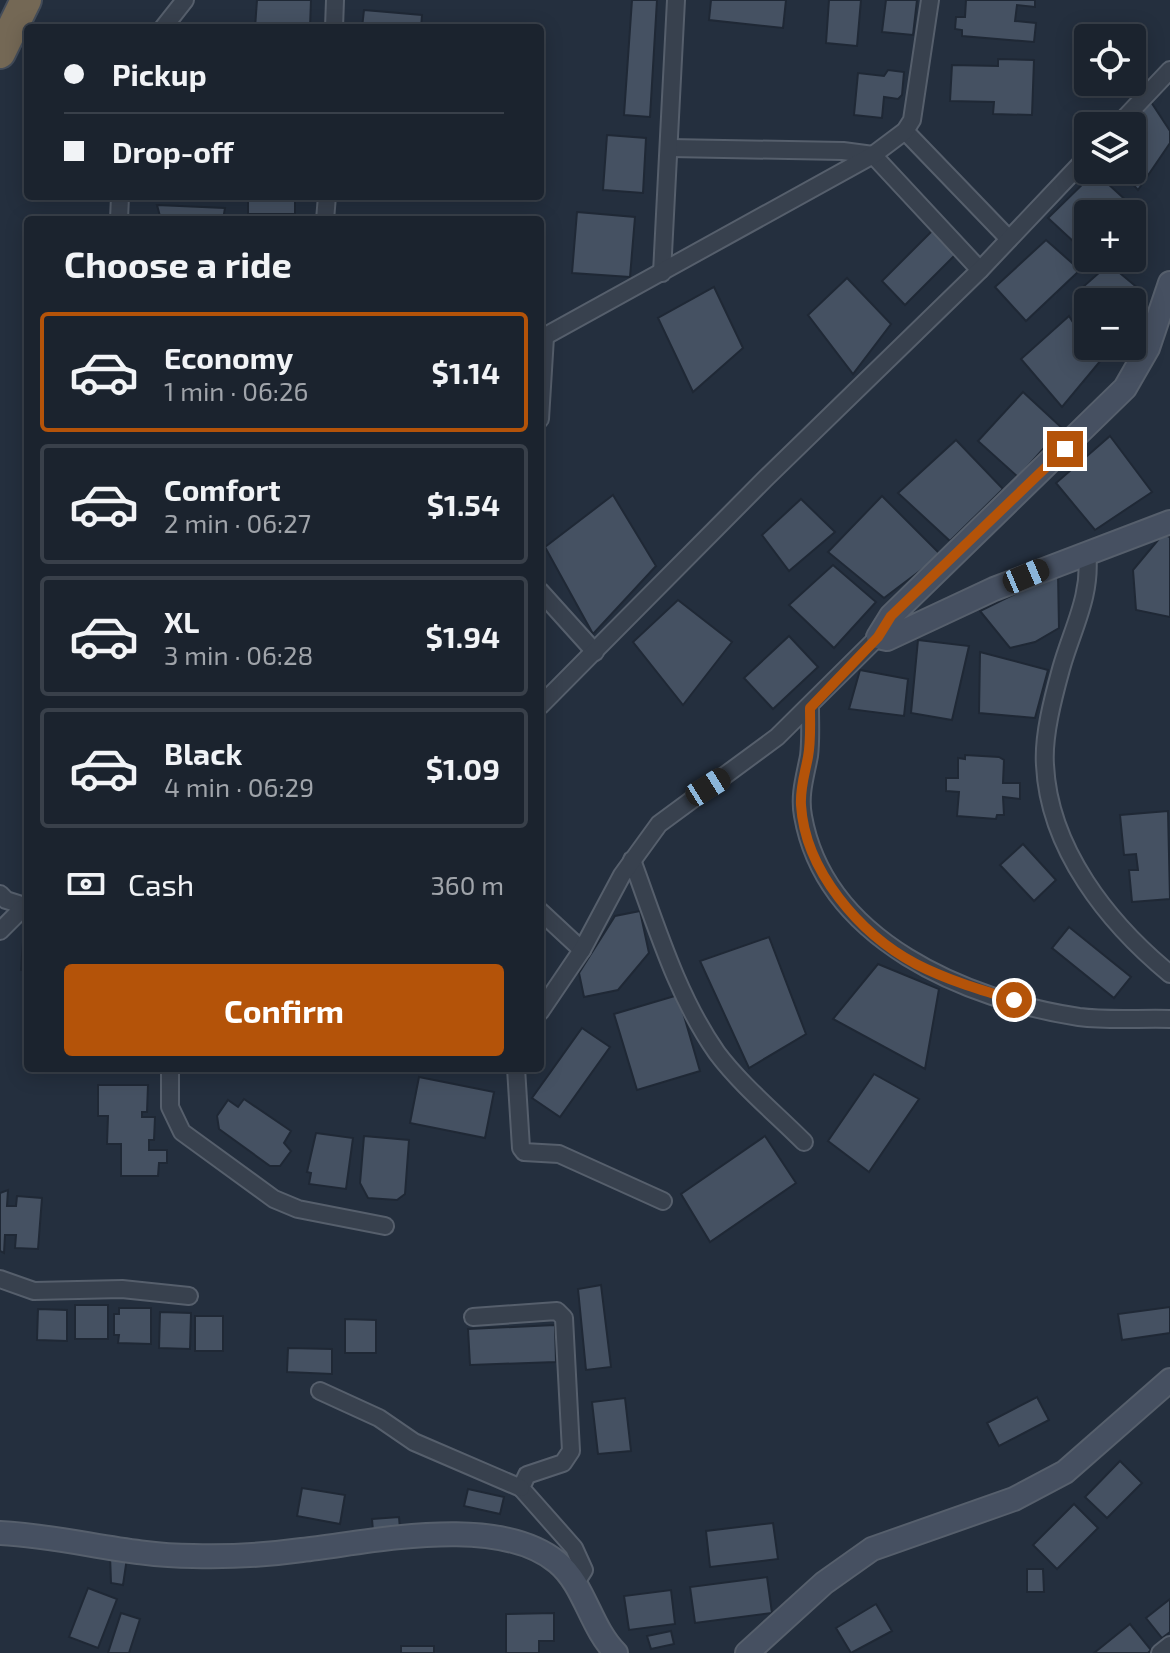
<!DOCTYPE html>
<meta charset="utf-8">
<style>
body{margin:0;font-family:"Exo 2",sans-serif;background:#242b36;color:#f1f3f6;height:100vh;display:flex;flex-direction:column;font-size:30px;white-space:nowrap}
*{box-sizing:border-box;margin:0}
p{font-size:26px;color:#a0a4aa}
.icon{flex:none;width:44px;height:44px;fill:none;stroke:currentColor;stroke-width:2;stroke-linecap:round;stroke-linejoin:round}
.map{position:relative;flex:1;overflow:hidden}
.panel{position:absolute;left:24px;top:216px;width:520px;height:856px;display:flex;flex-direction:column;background:#1b232e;border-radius:8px;box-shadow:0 4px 20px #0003,0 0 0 2px #39404a}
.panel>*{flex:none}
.hud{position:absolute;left:24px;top:24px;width:520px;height:176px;border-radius:8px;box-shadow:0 4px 20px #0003,0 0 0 2px #39404a;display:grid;align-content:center;height:176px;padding:0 40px;background:#1b232e}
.tools{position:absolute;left:1074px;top:24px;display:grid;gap:16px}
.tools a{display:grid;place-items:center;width:72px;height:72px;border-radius:8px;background:#1b232e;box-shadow:0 4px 20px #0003,0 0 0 2px #39404a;font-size:40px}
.end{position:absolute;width:36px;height:36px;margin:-18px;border:10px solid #b45309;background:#fff;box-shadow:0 0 0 4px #fff}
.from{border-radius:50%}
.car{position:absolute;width:24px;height:48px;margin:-24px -12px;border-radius:10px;box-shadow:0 0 6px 2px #0007;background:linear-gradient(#222 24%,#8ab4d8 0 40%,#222 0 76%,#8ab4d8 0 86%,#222 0)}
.hud b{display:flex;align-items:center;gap:28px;height:76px;font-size:30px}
.hud b+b{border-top:2px solid #39404a}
.hud i{width:20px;height:20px;background:#f1f3f6}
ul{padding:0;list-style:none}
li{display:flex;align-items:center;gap:24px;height:120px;margin:0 16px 12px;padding:0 24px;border:4px solid #39404a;border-radius:8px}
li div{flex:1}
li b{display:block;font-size:30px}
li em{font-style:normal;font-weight:700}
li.selected{border-color:#b45309}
li>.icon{width:72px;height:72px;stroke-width:1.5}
h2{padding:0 40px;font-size:36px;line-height:96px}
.pay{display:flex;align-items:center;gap:20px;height:88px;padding:0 40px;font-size:30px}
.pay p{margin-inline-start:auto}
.action{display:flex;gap:16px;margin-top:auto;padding:16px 40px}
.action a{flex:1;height:92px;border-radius:8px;background:#b45309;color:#fff;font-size:32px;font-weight:700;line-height:92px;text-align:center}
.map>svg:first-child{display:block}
</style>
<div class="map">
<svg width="1170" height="1653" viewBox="0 0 1170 1653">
<rect width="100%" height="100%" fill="#242f3e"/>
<g fill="#455162" stroke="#1f2835" stroke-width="2">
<path d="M257 0H311L310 28H255Z"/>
<path d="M632 0H657L650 117 624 115Z"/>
<path d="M711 0H786L783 28 709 20Z"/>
<path d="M829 0H861L857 46 826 43Z"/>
<path d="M886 0H917L913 35 882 32Z"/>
<path d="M966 0H1035V7L1017 5 1015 21 1036 23 1034 42 962 36V30L955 29 956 17H965Z"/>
<path d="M364 10 422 15 421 28H362Z"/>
<path d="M998 59 1034 60 1032 115 993 114 994 102 950 101 952 65 998 66Z"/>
<path d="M888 70 904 72 902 95 898 99 884 97 882 118 854 115 858 73 884 76Z"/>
<path d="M1151 102 1170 131V143L1138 190 1120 170H1132V126H1128Z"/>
<path d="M607 135 646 138 643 193 603 190Z"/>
<path d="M1095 172 1130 204 1123 214H1088V255L1048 218Z"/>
<path d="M144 196H219L217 201H143Z"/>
<rect x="248" y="196" width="47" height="18"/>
<path d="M157 205 225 208 223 220H161Z"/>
<path d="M577 212 635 217 630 277 572 273Z"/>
<path d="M933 230 957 253 905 305 882 281Z"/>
<path d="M1046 240 1080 270 1026 321 995 287Z"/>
<path d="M1109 264 1145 294 1132 324V302H1088V308L1075 294Z"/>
<path d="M847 278 891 324 853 374 808 315Z"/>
<path d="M714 287 743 348 693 392 658 318Z"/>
<path d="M1069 316 1088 346 1102 359 1062 407 1021 359Z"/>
<path d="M1023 392 1062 428 1018 477 978 441Z"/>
<path d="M1110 436 1152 492 1095 530 1056 483Z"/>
<path d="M956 440 1003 489 950 541 898 493Z"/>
<path d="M613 495 656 566 593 634 545 547Z"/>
<path d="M882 496 941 555 884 598 828 552Z"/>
<path d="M801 499 835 532 789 571 762 535Z"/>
<path d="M1163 534 1170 537V617L1136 610 1133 570Z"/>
<path d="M833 565 876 602 834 648 789 605Z"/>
<path d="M1058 573 1059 628 1035 642 1010 648 980 611Z"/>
<path d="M678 600 732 642 683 705 633 642Z"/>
<path d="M789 636 818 667 773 709 744 678Z"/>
<path d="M918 640 969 646 952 720 911 713Z"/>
<path d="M980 652 1048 670 1035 718 979 713Z"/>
<path d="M860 670 908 679 904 716 849 709Z"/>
<path d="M965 755 999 757 1004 760 1003 783H1020V799L1003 797 1004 815H997L996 819 957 816 959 792 946 791V778H958V758L965 759Z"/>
<path d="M1168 811 1170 899 1132 902 1129 870H1138L1136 854 1124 855 1120 815Z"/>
<path d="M1023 844 1056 880 1034 901 1000 865Z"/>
<path d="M640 911 649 953 618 990 584 997 579 973 615 916Z"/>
<path d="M1069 927 1131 977 1114 998 1052 948Z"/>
<path d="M24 930H28V970H21Z"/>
<path d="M769 937 806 1034 749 1068 700 961Z"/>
<path d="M878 964 939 989 925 1069 833 1019Z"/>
<path d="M678 995 700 1071 637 1090 614 1014Z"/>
<path d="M582 1028 610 1047 560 1117 532 1098Z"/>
<path d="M874 1074 919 1099 869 1172 828 1141Z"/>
<path d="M419 1077 494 1092 485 1138 410 1123Z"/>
<path d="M98 1085H148L147 1112H142V1117H155L154 1140H149V1150H167V1163H159L158 1176H121V1144H107L108 1116H98Z"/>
<path d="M244 1099 291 1131 284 1143 291 1151 280 1166H270L219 1129 217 1116 228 1100 238 1107Z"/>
<path d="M316 1133 353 1138 346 1189 309 1184 311 1173 307 1172Z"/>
<path d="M364 1136 409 1140 405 1194 397 1200 368 1198 360 1183Z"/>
<path d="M765 1136 796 1183 710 1242 681 1194Z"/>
<path d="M8 1190 7 1206H16L17 1196 42 1198 38 1249 15 1248 16 1235H5L4 1253 0 1251V1193Z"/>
<path d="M601 1285 611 1367 586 1370 578 1289Z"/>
<rect x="75" y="1305" width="33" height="34"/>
<path d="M1170 1307V1333L1122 1340 1118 1314Z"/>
<path d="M119 1308H151V1344L118 1343 119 1335H114V1314H119Z"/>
<path d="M38 1309 67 1310V1341L37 1340Z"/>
<path d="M160 1312 191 1313 190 1349 159 1348Z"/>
<rect x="195" y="1316" width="28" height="35"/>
<path d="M345 1319 376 1320V1353H345Z"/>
<path d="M555 1325 556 1362 470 1365 468 1329Z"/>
<path d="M288 1348 332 1349V1374L287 1372Z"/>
<path d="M1037 1397 1049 1420 999 1446 987 1423Z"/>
<path d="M625 1398 631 1451 598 1454 592 1402Z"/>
<path d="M1120 1461 1142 1483 1107 1518 1085 1497Z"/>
<path d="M302 1488 345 1495 340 1524 297 1516Z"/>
<path d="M468 1489 504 1497 500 1514 464 1506Z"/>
<path d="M1074 1504 1098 1528 1057 1569 1033 1545Z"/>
<path d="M399 1517 400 1529 373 1531 372 1519Z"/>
<path d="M773 1523 778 1559 710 1567 706 1531Z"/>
<path d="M110 1555 127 1558 123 1585 111 1583Z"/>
<path d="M1027 1569H1043L1044 1592H1027Z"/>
<path d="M767 1577 772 1613 695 1623 690 1587Z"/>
<path d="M88 1588 117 1599 98 1648 69 1637Z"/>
<path d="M671 1590 675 1624 629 1630 624 1596Z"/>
<path d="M1170 1599V1632L1162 1638 1146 1618Z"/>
<path d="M876 1604 892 1631 851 1653 836 1628Z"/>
<path d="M121 1613 140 1619 129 1653H108Z"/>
<path d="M554 1613V1641H539V1653H506V1614Z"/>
<path d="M1130 1624 1151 1650 1148 1653H1094Z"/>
<path d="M671 1631 674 1644 651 1649 647 1636Z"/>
<rect x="401" y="1646" width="33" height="7"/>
</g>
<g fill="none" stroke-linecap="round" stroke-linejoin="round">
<defs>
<g id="street">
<path d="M163 28 185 0"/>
<path d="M334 28 335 0"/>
<path d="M1117 126 1170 70"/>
<path d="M905 131 1009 239"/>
<path d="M670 148 843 151 873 155 980 270"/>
<path d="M119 220 120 196"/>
<path d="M325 220 327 196"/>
<path d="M662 273 676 0"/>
<path d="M540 339 873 155 905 131 912 120 930 0"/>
<path d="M540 419 545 337"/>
<path d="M1087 552C1092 596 1072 629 1061 669 1053 698 1043 736 1045 765 1049 849 1108 923 1170 974"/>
<path d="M540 591 595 652"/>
<path d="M540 706 765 479 980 270 1088 156"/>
<path d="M810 708C810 724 811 741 809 756 805 777 799 795 803 816 825 941 967 1000 1079 1017 1110 1021 1140 1018 1170 1019"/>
<path d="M632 860C656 925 677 996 717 1053 741 1085 775 1113 804 1142"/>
<path d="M0 894 6 900 28 907"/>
<path d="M540 911 582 950"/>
<path d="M0 931 23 908"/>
<path d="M540 1012 582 950 622 875 659 824 777 737 878 637"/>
<path d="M170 1068V1107L182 1132 274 1199 298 1209 385 1226"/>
<path d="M516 1068 521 1148 524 1152 559 1154 663 1201"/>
<path d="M0 1279 34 1291 122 1289 189 1296"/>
<path d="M473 1317 557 1311 564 1318 571 1451 563 1463 527 1475 521 1488 574 1548 584 1570 575 1584"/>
<path d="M320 1391 379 1418 414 1442 521 1488"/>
<path d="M1160 1653 1170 1645"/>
</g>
<g id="secondary">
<path d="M1170 283 1148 348 1125 388 891 616 878 637 887 639 994 589 1170 522"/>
<path d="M0 1533C65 1536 128 1556 193 1556 229 1557 266 1555 302 1550 373 1542 496 1513 557 1562 585 1585 590 1627 616 1653"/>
<path d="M747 1653 824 1583 872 1549 1014 1499 1065 1472 1170 1380"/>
</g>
<path id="highway" d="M0 53 26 0"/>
</defs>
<use href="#street" stroke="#565f6c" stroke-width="20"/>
<use href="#secondary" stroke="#565f6c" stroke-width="26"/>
<use href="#highway" stroke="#434c59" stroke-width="34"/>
<use href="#street" stroke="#38414e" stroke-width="16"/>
<use href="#secondary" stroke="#465061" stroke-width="22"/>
<use href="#highway" stroke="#746855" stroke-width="30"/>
</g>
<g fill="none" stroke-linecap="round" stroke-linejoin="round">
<path stroke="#b45309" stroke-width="10" d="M1014 1000C981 990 947 980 916 964 860 934 805 871 801 805 800 788 805 773 808 757 811 741 810 724 810 708L878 637 891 616 1065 449"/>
</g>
</svg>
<div class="tools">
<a><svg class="icon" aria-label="locate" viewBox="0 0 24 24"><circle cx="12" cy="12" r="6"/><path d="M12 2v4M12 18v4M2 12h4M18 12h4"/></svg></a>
<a><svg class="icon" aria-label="layers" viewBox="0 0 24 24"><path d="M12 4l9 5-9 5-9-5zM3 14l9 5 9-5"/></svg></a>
<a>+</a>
<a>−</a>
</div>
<i class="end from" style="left:1014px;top:1000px"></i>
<i class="end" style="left:1065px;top:449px"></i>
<i class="car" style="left:1026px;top:576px;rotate:67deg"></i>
<i class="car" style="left:708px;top:787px;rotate:58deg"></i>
<div class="hud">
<b><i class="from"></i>Pickup</b>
<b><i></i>Drop-off</b>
</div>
<section class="panel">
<h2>Choose a ride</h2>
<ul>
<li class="selected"><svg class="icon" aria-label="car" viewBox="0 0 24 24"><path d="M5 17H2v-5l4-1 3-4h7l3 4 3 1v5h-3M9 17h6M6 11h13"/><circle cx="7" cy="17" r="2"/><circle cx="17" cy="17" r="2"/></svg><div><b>Economy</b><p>1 min · 06:26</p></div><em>$1.14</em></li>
<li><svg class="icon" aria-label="car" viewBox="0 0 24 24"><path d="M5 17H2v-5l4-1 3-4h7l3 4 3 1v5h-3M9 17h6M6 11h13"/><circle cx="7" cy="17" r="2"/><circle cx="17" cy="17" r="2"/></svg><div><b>Comfort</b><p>2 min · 06:27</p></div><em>$1.54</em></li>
<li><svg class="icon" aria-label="car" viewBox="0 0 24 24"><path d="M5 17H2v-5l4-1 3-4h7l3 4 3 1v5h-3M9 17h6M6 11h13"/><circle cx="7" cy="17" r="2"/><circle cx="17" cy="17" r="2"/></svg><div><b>XL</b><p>3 min · 06:28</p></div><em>$1.94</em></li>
<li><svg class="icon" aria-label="car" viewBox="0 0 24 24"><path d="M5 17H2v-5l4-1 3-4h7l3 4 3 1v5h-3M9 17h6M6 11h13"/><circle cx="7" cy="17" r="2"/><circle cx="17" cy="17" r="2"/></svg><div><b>Black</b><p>4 min · 06:29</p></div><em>$1.09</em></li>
</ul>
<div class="pay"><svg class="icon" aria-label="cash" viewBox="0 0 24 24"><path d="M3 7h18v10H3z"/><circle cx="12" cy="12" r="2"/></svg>Cash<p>360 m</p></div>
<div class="action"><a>Confirm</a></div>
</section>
</div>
